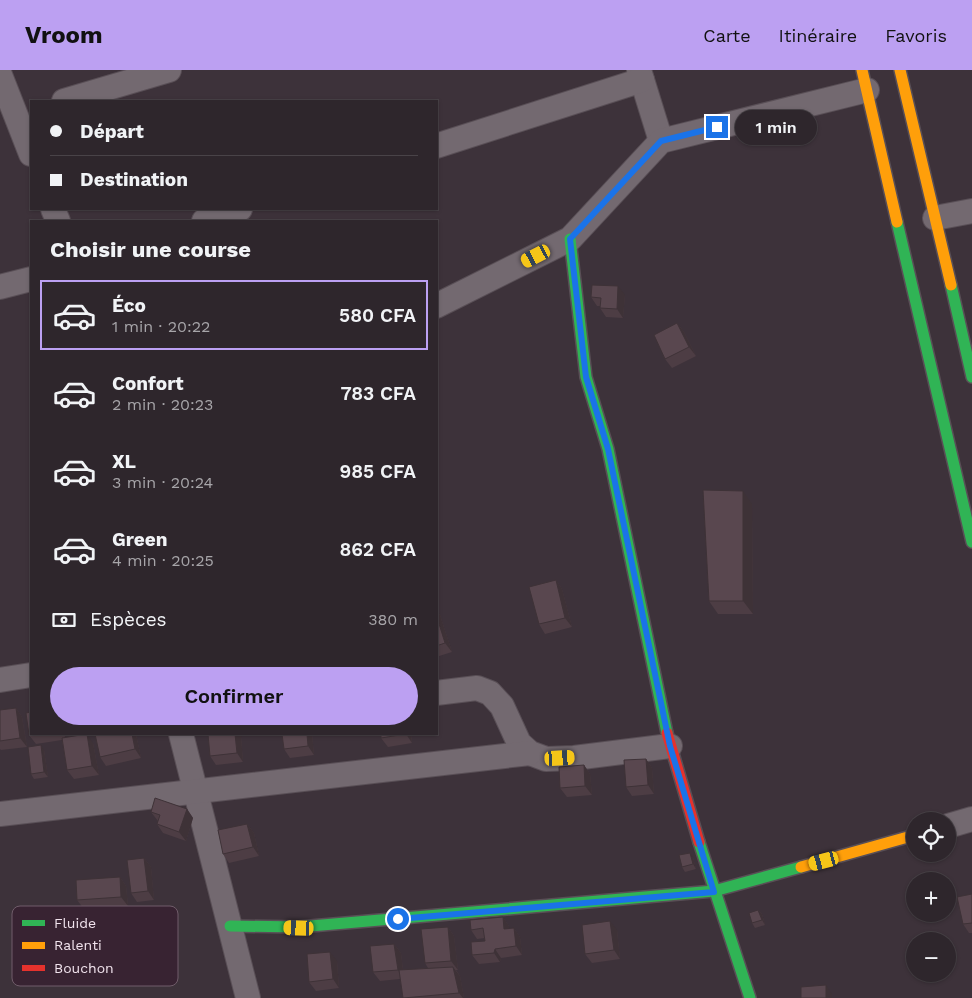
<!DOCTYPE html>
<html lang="fr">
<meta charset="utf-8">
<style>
body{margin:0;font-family:"Work Sans",sans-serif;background:#362e34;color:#f1f3f6;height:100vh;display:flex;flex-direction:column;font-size:19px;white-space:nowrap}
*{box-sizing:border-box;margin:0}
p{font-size:16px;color:#a7a5a9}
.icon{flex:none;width:28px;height:28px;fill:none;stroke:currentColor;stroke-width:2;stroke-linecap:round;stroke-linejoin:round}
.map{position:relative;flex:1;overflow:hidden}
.panel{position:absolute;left:30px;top:150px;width:408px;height:515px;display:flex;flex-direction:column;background:#2e262c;border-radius:0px;box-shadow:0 1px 4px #0004,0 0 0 1px #494348}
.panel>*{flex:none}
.hud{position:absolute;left:30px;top:30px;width:408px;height:110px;border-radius:0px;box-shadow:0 1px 4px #0004,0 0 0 1px #494348;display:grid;align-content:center;height:110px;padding:0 20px;background:#2e262c}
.buttons{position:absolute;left:906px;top:742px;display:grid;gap:10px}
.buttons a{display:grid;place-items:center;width:50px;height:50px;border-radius:50%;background:#2e262c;box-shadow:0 1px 4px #0004,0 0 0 1px #494348;font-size:25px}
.end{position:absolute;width:22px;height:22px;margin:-11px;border:6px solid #1a73e8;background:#fff;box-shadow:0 0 0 2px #fff}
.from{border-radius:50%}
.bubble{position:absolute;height:35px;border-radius:18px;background:#2e262c;box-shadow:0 1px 4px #0004,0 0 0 1px #494348;font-size:16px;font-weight:600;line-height:35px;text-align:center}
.car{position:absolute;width:15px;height:30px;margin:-15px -8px;border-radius:6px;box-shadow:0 0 4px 1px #0007;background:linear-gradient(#f5c518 24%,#345 0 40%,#f5c518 0 76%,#345 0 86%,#f5c518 0)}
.hud b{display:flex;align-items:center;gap:18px;height:48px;font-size:19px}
.hud b+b{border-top:1px solid #494348}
.hud i{width:12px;height:12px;background:#f1f3f6}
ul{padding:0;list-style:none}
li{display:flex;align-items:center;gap:15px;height:70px;margin:0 10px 8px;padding:0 10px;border:2px solid transparent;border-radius:0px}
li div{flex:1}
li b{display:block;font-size:19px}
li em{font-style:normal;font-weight:600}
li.on{border-color:#bca0f2}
li>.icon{width:45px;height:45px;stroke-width:1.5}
h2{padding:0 20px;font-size:22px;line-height:60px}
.pay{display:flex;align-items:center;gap:12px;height:55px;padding:0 20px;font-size:19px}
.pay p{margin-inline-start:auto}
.button{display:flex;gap:10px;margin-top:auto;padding:10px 20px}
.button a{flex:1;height:58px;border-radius:30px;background:#bca0f2;color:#111;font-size:20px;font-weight:600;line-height:58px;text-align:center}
header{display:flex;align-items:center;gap:30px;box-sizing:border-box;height:70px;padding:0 25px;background:#bca0f2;color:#111}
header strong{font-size:24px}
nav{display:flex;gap:28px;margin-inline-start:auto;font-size:18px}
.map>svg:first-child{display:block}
</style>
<header>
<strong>Vroom</strong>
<nav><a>Carte</a><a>Itinéraire</a><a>Favoris</a></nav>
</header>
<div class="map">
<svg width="972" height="928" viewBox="0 0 972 928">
<rect width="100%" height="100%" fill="#3d323a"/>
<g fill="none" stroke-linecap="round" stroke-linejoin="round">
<defs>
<g id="street">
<path d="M639 0 661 71"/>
<path d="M0 5 31 84"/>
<path d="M64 31 169 0"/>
<path d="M436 76 642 10"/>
<path d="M53 139 58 151"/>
<path d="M935 148 972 141"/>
<path d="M204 151 240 139"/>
<path d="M0 217 31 209"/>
<path d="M436 236 570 169 661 71 867 20"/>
<path d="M0 610 31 605"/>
<path d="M436 623 477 618 490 623 502 636 519 673 530 683 546 689 574 688 670 676"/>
<path d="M181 664 248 928"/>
<path d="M0 744 530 683"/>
<path d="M948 756 972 749"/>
</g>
<g id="fast">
<path d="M897 152 972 472"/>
<path d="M570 169 586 307 608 379 667 663"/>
<path d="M951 215 972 307"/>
<path d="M699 772 750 928"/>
<path d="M230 856 299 857 714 821 801 797"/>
</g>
<g id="slow">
<path d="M862 0 897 152"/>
<path d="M900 0 951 215"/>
<path d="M801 797 915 765"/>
</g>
<path id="jam" d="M667 663 699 772"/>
</defs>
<use href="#street" stroke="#594f56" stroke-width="26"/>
<use href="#fast" stroke="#594f56" stroke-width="14"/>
<use href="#slow" stroke="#594f56" stroke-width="14"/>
<use href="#jam" stroke="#594f56" stroke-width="14"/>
<use href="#street" stroke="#736970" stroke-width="24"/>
<use href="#fast" stroke="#30b455" stroke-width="11"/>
<use href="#slow" stroke="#ff9f0a" stroke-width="11"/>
<use href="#jam" stroke="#e5322d" stroke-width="11"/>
</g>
<g fill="#4d3d44">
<path d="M625 225 623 248 606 247 600 238V236H597L591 227Z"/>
<path d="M677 253 684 262 696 286 672 298 665 289Z"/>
<path d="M752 434 753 544H718L709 531Z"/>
<path d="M556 510 562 519 572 557 545 564 539 554Z"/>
<path d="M436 540 440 545 452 582 436 587Z"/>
<path d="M16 638 22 647 27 677 1 680 0 679V640Z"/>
<path d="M31 664H64L65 667 93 673 99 705 74 709 67 700 62 670 36 674 29 665Z"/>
<path d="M136 664 141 688 106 696 100 687Z"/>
<path d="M282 664H312L314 685 290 688 284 679Z"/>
<path d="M381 664H411L412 673 388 677 381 668Z"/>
<path d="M241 666 243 692 216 695 210 686Z"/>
<path d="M44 680 48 707 34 709 31 704Z"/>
<path d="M646 689 652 698 654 724 632 726 626 717Z"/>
<path d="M584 695 590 704 592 725 567 727 560 718Z"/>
<path d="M187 739 193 748 186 771 163 763 157 754 158 751 151 742Z"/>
<path d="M247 754 254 763 259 786 229 793 223 784Z"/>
<path d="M693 787 696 799 685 802 682 797Z"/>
<path d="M144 788 151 797 154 830 137 832 131 823Z"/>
<path d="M120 807 126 816 128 836 84 839 77 830Z"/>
<path d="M972 824V863H969L963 854Z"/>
<path d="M758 840 762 844 765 855 755 858 752 853Z"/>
<path d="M503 847 509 856V858H514L520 867 522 885 501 888 500 892 479 894 472 885 485 871V868L477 869 471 860Z"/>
<path d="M448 857 454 866 458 900H456L460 906 464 928H403L400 909 380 911 373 902 394 874 401 883 403 900 428 898 425 893Z"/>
<path d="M617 860 620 889 592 893 585 884Z"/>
<path d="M337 891 339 918 316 921 309 912Z"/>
</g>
<g fill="#3e3237">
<path d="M618 216 625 225 623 248 617 239Z"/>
<path d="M677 253 684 262 696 286 689 277Z"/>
<path d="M743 421 752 434 753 544 743 531Z"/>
<path d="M556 510 562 519 572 557 565 548Z"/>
<path d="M436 540 440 545 452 582 445 573 436 544Z"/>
<path d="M16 638 22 647 27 677 20 668Z"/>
<path d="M87 664 93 673 99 705 92 696Z"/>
<path d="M132 664H136L141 688 135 679Z"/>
<path d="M235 664H239L241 666 243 692 237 683Z"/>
<path d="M307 664H312L314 685 308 676Z"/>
<path d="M406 664H411L412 673Z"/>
<path d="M41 675 44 680 48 707 44 702Z"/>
<path d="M646 689 652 698 654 724 648 715Z"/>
<path d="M584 695 590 704 592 725 585 716Z"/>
<path d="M187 739 193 748 186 771 179 762Z"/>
<path d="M247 754 254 763 259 786 253 777Z"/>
<path d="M690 783 693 787 696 799 693 794Z"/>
<path d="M144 788 151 797 154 830 148 821Z"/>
<path d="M120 807 126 816 128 836 121 827Z"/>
<path d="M758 840 762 844 765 855 762 850Z"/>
<path d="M503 847 509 856 510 868 504 859Z"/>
<path d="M610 851 617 860 620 889 614 880Z"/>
<path d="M448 857 454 866 458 900 451 891Z"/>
<path d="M514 858 520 867 522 885 516 876Z"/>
<path d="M394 874 401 883 404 909 398 900Z"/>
<path d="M495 879 501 888 500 892 494 883Z"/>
<path d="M330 882 337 891 339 918 333 909Z"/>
<path d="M453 897 460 906 464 928H463L459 923Z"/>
<path d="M826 915 832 924V928H826Z"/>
</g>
<g fill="#59474f" stroke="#3e3237">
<path d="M592 215 618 216 617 239 600 238 601 228 591 227Z"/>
<path d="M677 253 689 277 665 289 654 265Z"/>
<path d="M703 420 743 421V531H709Z"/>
<path d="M556 510 565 548 539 554 529 517Z"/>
<path d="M436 544 445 573 436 576Z"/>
<path d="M16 638 20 668 0 671V640Z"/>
<path d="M31 642V664H37L29 665 26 643Z"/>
<path d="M87 664 92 696 67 700 62 668Z"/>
<path d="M95 664H132L135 679 100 687Z"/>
<path d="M208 664H235L237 683 210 686Z"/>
<path d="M282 664H307L308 676 284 679Z"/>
<path d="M381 664H406L381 668Z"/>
<path d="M41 675 44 702 31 704 28 677Z"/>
<path d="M646 689 648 715 626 717 624 690Z"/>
<path d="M584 695 585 716 560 718 559 697Z"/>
<path d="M155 728 187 739 179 762 157 754 160 745 151 742Z"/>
<path d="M247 754 253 777 223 784 218 760Z"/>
<path d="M690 783 693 794 682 797 679 785Z"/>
<path d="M144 788 148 821 131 823 127 790Z"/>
<path d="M120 807 121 827 77 830 76 810Z"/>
<path d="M972 824V853L963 854 957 827Z"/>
<path d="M758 840 762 850 752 853 749 843Z"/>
<path d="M503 847 504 859 514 858 516 876 495 879 494 883 472 885 471 872 485 871 483 858 471 860 470 850Z"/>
<path d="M610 851 614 880 585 884 582 855Z"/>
<path d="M448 857 451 891 425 893 421 859Z"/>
<path d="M394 874 398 900 373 902 370 876Z"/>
<path d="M330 882 333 909 309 912 307 884Z"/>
<path d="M453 897 459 923 403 928 399 900Z"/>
<path d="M826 915V928H801V917Z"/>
</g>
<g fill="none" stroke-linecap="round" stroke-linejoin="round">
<path stroke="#1a73e8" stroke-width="6" d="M398 849 714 822 670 676 608 379 586 307 570 169 661 71 717 57"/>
</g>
<rect x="12" y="836" width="166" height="80" rx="8" fill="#382332" stroke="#705d6a" stroke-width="1"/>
<rect x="22" y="850" width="23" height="6" fill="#30b455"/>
<rect x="22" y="872" width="23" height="7" fill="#ff9f0a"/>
<rect x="22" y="895" width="23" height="6" fill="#e5322d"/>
<g font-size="14" fill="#f1e3ed">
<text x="54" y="858">Fluide</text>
<text x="54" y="880">Ralenti</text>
<text x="54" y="903">Bouchon</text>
</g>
</svg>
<div class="buttons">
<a><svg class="icon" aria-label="locate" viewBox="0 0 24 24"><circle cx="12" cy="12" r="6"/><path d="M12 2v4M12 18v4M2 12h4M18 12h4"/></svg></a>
<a>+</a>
<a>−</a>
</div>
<i class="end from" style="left:398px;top:849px"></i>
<i class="end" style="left:717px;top:57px"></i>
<div class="bubble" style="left:735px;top:40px;width:82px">1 min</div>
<i class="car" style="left:536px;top:186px;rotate:243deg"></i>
<i class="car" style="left:560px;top:688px;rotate:87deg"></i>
<i class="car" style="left:824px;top:791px;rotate:255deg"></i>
<i class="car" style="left:299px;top:858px;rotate:272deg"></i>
<div class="hud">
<b><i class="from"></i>Départ</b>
<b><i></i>Destination</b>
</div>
<section class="panel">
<h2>Choisir une course</h2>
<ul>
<li class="on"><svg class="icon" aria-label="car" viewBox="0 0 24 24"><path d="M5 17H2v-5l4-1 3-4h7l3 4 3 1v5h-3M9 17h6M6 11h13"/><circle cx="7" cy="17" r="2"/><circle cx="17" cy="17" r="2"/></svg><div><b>Éco</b><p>1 min · 20:22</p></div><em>580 CFA</em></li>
<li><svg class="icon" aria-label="car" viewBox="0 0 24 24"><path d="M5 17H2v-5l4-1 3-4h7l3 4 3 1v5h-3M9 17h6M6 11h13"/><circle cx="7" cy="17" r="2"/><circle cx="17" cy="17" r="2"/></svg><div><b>Confort</b><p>2 min · 20:23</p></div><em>783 CFA</em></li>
<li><svg class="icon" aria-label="car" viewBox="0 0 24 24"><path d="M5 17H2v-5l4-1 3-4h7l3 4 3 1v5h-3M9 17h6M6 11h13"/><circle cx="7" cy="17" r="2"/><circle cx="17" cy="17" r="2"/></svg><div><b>XL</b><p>3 min · 20:24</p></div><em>985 CFA</em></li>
<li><svg class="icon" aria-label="car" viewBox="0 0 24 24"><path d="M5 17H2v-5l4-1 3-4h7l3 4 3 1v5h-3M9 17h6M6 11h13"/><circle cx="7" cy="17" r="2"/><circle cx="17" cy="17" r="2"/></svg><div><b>Green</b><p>4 min · 20:25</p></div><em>862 CFA</em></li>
</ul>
<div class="pay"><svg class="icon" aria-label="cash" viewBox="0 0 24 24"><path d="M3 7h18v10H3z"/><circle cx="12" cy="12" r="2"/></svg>Espèces<p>380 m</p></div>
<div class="button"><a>Confirmer</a></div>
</section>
</div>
